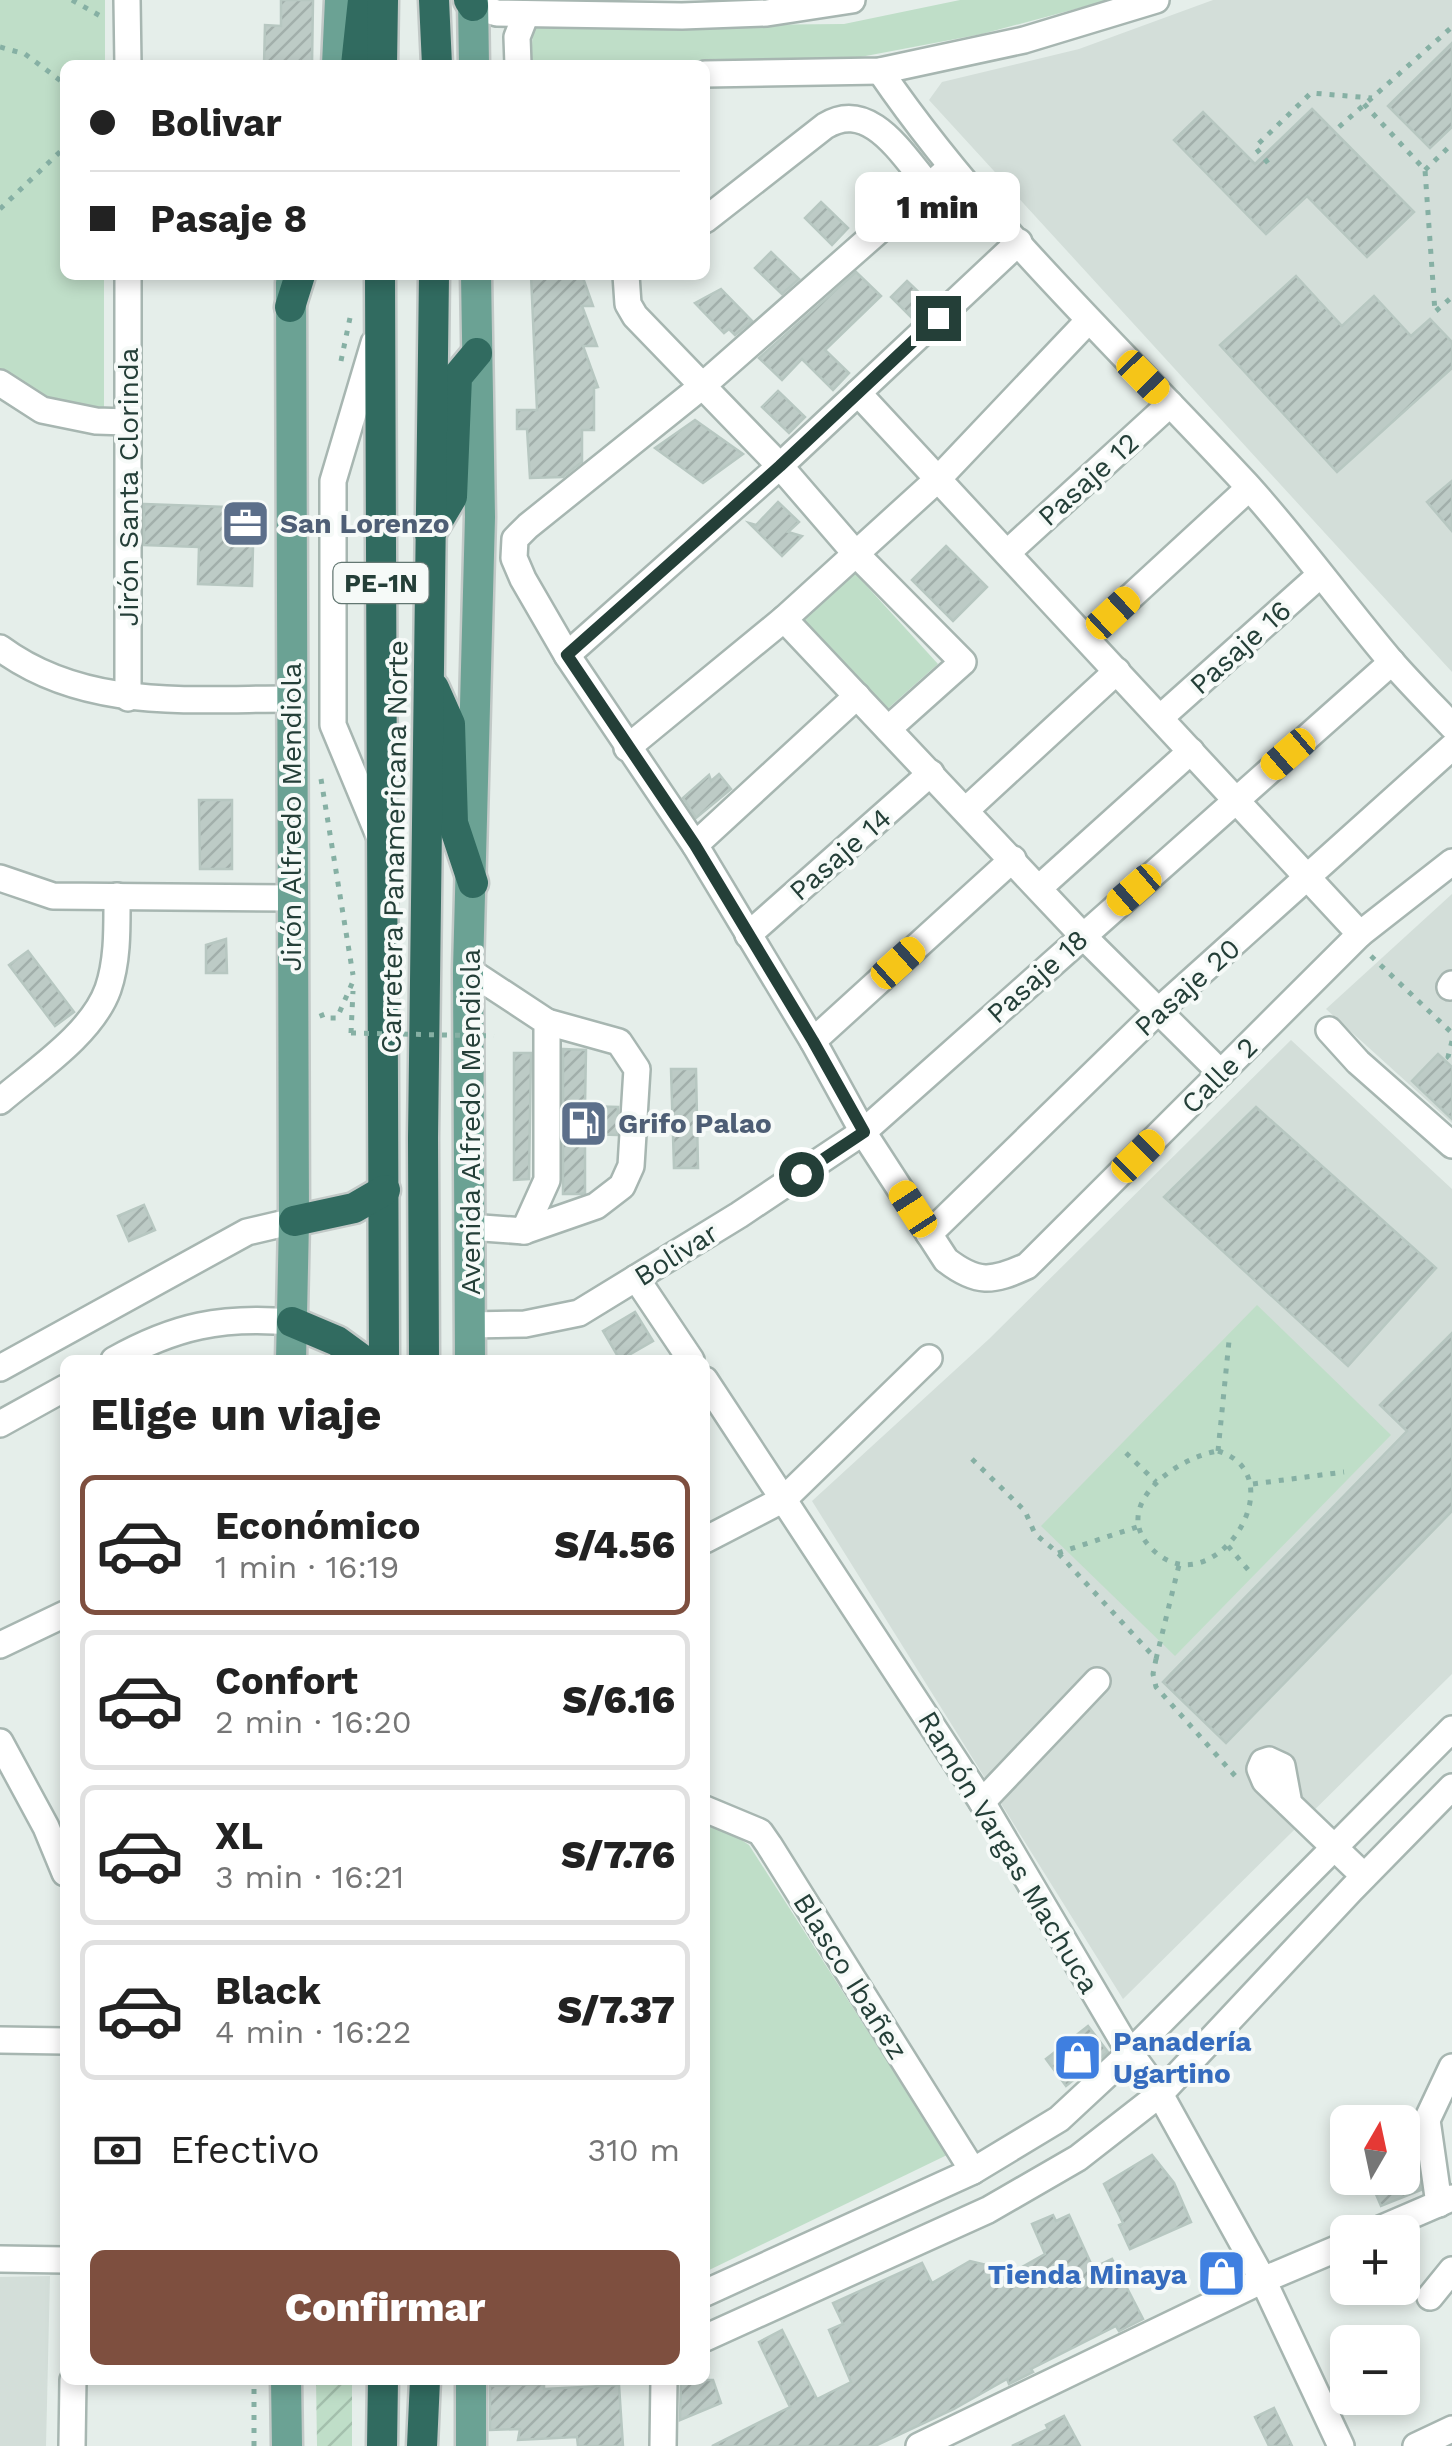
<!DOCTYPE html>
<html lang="es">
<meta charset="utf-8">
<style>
body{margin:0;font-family:"Work Sans",sans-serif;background:#f6f6f6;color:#222;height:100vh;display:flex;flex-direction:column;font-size:38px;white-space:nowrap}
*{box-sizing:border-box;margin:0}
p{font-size:32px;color:#767676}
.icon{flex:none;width:55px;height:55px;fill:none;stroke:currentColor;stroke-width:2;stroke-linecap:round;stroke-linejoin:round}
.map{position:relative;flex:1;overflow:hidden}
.panel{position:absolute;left:60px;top:1355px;width:650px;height:1030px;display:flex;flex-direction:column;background:#fff;border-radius:15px;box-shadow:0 5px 15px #0003}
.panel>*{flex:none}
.guide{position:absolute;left:60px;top:60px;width:650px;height:220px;border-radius:15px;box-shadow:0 5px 15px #0003;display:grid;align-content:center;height:220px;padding:0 30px;background:#fff}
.needle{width:65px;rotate:9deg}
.controls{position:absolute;left:1330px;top:2105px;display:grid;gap:20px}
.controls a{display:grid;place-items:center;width:90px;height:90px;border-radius:15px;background:#fff;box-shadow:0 5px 15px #0003;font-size:50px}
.end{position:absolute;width:45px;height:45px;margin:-22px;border:12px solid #243f38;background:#fff;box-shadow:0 0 0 5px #fff}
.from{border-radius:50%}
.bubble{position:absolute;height:70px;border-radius:15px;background:#fff;box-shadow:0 5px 15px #0003;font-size:32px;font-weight:800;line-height:70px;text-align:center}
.car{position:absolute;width:30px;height:60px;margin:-30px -15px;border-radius:12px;box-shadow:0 0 8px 2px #0007;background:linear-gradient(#f5c518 24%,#345 0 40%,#f5c518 0 76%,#345 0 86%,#f5c518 0)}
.guide b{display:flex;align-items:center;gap:35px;height:95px;font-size:38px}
.guide b+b{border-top:2px solid #e0e0e0}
.guide i{width:25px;height:25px;background:#222}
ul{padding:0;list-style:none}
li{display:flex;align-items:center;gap:30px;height:140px;margin:0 20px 15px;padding:0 10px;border:5px solid #e0e0e0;border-radius:15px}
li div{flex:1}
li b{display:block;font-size:38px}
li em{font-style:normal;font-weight:800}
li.on{border-color:#7e4f3f}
li>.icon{width:90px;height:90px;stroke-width:1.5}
h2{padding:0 30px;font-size:45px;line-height:120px}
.pay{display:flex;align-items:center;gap:25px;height:110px;padding:0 30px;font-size:38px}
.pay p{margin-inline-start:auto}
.primary-button{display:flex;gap:20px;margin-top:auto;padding:20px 30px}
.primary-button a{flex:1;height:115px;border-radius:15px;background:#7e4f3f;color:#fff;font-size:40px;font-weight:800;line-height:115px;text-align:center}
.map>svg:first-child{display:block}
</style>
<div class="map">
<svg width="1452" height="2446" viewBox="0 0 1452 2446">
<defs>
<pattern id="garden-furrows" width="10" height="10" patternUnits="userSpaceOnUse" patternTransform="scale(2.5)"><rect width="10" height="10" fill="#bfdec8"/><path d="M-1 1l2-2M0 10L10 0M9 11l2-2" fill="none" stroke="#a4c0ad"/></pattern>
<pattern id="building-hatch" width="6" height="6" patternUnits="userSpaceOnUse" patternTransform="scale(2.5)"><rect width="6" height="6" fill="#bdcbc6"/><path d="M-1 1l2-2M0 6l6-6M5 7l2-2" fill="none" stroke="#a2afab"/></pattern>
</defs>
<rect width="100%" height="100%" fill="#e5eeea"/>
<g fill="#d3ded9">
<path d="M1213 0H1452V672L929 100 942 82 1079 49Z"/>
<path d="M1452 894V1123L1326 1009Z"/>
<path d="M1291 1040 1452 1189V1674L1123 1999 812 1501 989 1339Z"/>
<path d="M50 2276 46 2446H0V2277Z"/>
</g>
<g fill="#bfdec8">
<path d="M0 0H105V65H65V275H104V411L42 400 0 374Z"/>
<path d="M960 0H1109L982 34 855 58 531 64 533 27 844 24Z"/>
<path d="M853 571 938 664 884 712 799 620Z"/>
<path d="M1257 1305 1391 1435 1175 1656 1041 1526Z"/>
<path d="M705 1816 749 1845 947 2155 705 2272Z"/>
</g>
<path fill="url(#garden-furrows)" d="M316 2380H352V2446H317Z"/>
<g fill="url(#building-hatch)" stroke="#b7c7c1" stroke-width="2.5">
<path d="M281 0H313L312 65H264L265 25 281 26Z"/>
<path d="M1452 43V127L1430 148 1388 106Z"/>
<path d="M1312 109 1414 212 1367 257 1307 196 1266 234 1174 140 1203 112 1255 164Z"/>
<path d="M821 202 848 228 832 245 805 218Z"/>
<path d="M771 252 799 279 782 294 755 268Z"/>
<path d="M856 272 881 296 825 350 849 373 833 390 802 359 782 380 759 358Z"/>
<path d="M531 275H582L593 306H582L597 346H583L598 387 594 388V430H582V462L563 477 530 478 527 429H517V410H537Z"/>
<path d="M1296 276 1342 326 1374 296 1411 336 1430 319 1452 342V368L1337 472 1220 345Z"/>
<path d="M907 281 930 303 913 319 891 297Z"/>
<path d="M721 289 752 321 735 335 729 329 724 333 695 303Z"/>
<path d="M778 391 805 417 789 433 762 407Z"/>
<path d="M695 420 743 454 703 483 655 448Z"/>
<path d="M1452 481V531L1427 502Z"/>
<path d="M778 502 799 522 788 532 802 536 782 556 749 523 756 525Z"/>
<path d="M144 504 254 508 252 586 198 584 199 547 144 545Z"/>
<path d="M946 546 987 587 953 621 912 580Z"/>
<path d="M719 774 731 789 696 818 683 798 709 775 711 781Z"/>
<path d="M199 800H232V869H200Z"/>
<path d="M226 939 227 973H206V945Z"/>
<path d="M28 951 74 1012 55 1026 9 965Z"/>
<path d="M563 1049 586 1050 585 1106 618 1107 617 1135 585 1134V1193L581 1194H563Z"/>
<path d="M514 1053H531L529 1179 514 1180Z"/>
<path d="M1438 1054 1452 1067V1119L1412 1081Z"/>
<path d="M671 1069H696L698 1168H674Z"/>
<path d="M1256 1107 1436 1268 1348 1366 1164 1197Z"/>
<path d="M144 1205 155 1230 129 1241 118 1216Z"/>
<path d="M635 1312 653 1341 620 1360 603 1331Z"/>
<path d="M1452 1333V1511L1226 1743 1163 1682 1407 1431 1380 1405Z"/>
<path d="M1088 2026 1108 2052 1066 2086 1046 2059Z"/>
<path d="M1152 2155 1174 2183 1191 2222 1130 2249 1119 2225 1123 2223 1104 2184Z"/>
<path d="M1369 2178H1419L1421 2190 1381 2206Z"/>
<path d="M1053 2215 1056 2221 1069 2215 1093 2268 1112 2259 1143 2319 1119 2331 1116 2326 1031 2369 1033 2372 1009 2384 1007 2379 954 2409 875 2446H712L790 2407 759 2342 782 2330 817 2399 851 2382 829 2330 843 2324 833 2303 922 2263 932 2283 970 2261 987 2265 997 2281 1045 2254 1032 2224Z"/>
<path d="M1226 2260 1236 2275 1215 2285 1205 2270Z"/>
<path d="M681 2380H713L721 2403 680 2420Z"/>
<path d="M544 2384V2389L619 2385 623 2446H578L577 2437 518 2440 520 2429 490 2430V2386Z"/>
<path d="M1274 2408 1292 2446H1269L1255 2417Z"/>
<path d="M1064 2416 1080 2446H1012L1048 2429 1046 2425Z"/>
</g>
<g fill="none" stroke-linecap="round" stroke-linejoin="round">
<defs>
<g id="minor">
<path d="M127 0 128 65"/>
<path d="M473 6 497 13 682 16 767 13 852 0"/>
<path d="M518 65 517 37 526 14"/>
<path d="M880 71C984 223 1121 349 1246 484 1297 540 1341 602 1390 660 1410 683 1431 704 1452 726"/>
<path d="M705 74 880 71 1024 40 1156 0"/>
<path d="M951 167 701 387 528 526 515 539 514 558 523 579 567 655 695 845 813 1041 863 1132 946 1260C977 1284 992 1282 1027 1266L1360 934 1452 862"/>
<path d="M705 220 825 126C871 98 903 157 930 187"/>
<path d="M626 275 628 304 635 316 780 466 856 554 963 662 888 729"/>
<path d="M374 343 333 481V725L380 838"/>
<path d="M0 383 42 410 96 421 128 422"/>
<path d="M858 393 1360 934"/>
<path d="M1007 553 1170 404"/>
<path d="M784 619 1083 936 1221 1073"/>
<path d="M1086 638 1249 488"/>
<path d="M0 648C85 711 191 699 290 699"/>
<path d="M567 655 780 466 1019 242"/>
<path d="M128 698V275"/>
<path d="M1160 718 1320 575"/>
<path d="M627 748 784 619 938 479 1088 321"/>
<path d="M966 810 1117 671"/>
<path d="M695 845 857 696"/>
<path d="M0 878 53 896 291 898"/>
<path d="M1039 888 1191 751"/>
<path d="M748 935 931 773"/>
<path d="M468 970 547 1022V1180L524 1231 469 1227"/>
<path d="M1450 987 1452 984"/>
<path d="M1329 1030 1358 1062 1452 1145"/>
<path d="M813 1041 1013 859"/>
<path d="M0 1101C35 1071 92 1034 108 989 118 960 117 927 117 896"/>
<path d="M524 1231 596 1206 622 1186 631 1166 637 1069 619 1042 547 1022"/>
<path d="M929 1234 1157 1012 1452 747"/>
<path d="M636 1278 691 1360"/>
<path d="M470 1325 525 1324 579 1313 739 1215 863 1132 1392 662"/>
<path d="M114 1360C175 1326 222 1316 292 1322"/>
<path d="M0 1368 247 1232 294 1221"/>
<path d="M705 1380 982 1802 1130 2053 1160 2094 1263 2280 1341 2446"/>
<path d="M0 1424 65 1388"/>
<path d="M705 1540 784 1499 929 1358"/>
<path d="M0 1645 65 1614"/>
<path d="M0 1742 46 1827 65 1873"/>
<path d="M982 1802 1097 1681"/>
<path d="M1289 1804 1282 1766 1269 1760 1263 1762 1260 1769 1265 1781 1364 1876"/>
<path d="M705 1809 760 1832 769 1845 973 2171"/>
<path d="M0 2040 65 2041"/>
<path d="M1439 2204 1427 2120 1452 2067"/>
<path d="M1373 2232 1452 2198"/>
<path d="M0 2259 65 2260"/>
<path d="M705 2293 973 2171 1059 2119 1130 2053 1452 1729"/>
<path d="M1430 2297 1452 2270"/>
<path d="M705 2338 988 2210 1078 2158 1160 2094 1352 1889 1452 1787"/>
<path d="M72 2446 73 2380"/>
<path d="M663 2446 664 2380"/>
<path d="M919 2446 1263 2280 1348 2244"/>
<path d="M1416 2446 1452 2429"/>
</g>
<g id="major">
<path d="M473 0 474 65"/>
<path d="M337 65 340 0"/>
<path d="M291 1360 294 1221 291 283"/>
<path d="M470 1360 468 970 480 517 476 275"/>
<path d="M286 2380 287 2446"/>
<path d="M471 2446V2380"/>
</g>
<g id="highway">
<path d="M434 0 437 65"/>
<path d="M469 0 473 6"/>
<path d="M356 65 363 0"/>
<path d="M382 65 383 0"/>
<path d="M380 275 384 1360"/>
<path d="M290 307 300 275"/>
<path d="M430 534 452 497 457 377 477 353"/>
<path d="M434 688 450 724 453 823 473 883"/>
<path d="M294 1221 354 1208 385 1190"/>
<path d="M292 1322 337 1341 363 1360"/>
<path d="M424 1360 423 1138 434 275"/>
<path d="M382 2446 383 2380"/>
<path d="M422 2446 425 2380"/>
</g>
</defs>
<use href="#minor" stroke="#a7b6b1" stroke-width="30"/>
<use href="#major" stroke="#c2c9c7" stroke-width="35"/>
<use href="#highway" stroke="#c2c9c7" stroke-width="35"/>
<g stroke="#86b0a4" stroke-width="5" stroke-dasharray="5 8" stroke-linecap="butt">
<path d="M72 0 104 18"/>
<path d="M0 47 25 54 65 84"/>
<path d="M1364 104 1425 170 1435 312"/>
<path d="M1339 127 1452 27"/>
<path d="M1268 163 1255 147 1311 93 1372 98"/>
<path d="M1425 170 1452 144"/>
<path d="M0 209 65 147"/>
<path d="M1436 311 1452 297"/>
<path d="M341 361 351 313"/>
<path d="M321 779 353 975"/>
<path d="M1371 956 1452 1033"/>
<path d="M321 1013 323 1018H337L354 979"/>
<path d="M351 1033 353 991"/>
<path d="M1452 1041 1448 1057 1452 1060"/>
<path d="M1218 1451C1296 1475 1218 1600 1159 1555 1102 1511 1174 1458 1218 1451Z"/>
<path d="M1218 1451 1229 1341"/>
<path d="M1126 1453 1156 1482"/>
<path d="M972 1459 1025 1511 1035 1534 1058 1553 1156 1659 1153 1674 1156 1687 1237 1778"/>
<path d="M1253 1484 1344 1472"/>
<path d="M1228 1546 1250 1572"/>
<path d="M1058 1553 1140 1526"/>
<path d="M1156 1659 1179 1565"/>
<path d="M254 2446V2380"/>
</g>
<use href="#minor" stroke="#fff" stroke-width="25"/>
<use href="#major" stroke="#6ba294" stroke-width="30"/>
<use href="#highway" stroke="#316b60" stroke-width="30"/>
<path stroke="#86b0a4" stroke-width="5" stroke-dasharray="5 8" stroke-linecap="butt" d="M351 1033 494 1036"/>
</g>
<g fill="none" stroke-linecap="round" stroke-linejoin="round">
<path stroke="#243f38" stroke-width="12" d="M801 1174 864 1132 813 1041 695 845 567 655 780 466 938 318"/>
</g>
<defs>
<symbol id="office-square" viewBox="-11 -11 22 22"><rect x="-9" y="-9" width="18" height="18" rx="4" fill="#5c6f8a" stroke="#f6faf8"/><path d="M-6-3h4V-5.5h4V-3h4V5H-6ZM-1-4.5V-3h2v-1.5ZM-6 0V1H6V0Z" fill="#fff"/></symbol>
<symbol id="fuel-square" viewBox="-11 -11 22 22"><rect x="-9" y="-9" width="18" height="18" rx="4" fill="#5c6f8a" stroke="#f6faf8"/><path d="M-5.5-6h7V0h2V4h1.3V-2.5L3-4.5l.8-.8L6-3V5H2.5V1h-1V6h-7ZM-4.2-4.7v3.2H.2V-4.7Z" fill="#fff"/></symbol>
<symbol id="shop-square" viewBox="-11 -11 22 22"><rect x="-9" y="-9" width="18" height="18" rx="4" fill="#3f7fe0" stroke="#f6faf8"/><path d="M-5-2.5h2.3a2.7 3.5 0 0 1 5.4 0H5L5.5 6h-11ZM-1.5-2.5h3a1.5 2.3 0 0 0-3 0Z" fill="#fff"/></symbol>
</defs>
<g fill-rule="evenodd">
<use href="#office-square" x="218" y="496" width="55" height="55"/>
<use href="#fuel-square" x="556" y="1096" width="55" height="55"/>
<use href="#shop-square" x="1050" y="2030" width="55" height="55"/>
<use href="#shop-square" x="1194" y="2246" width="55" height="55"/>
</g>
<g text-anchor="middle" stroke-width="8" stroke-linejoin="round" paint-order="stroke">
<rect fill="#f6faf8" stroke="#637772" stroke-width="2.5" x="333.5" y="563" width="95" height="40" rx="8"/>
<g font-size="25" font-weight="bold" fill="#243f38">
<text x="381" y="592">PE-1N</text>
</g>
<g font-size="28" fill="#243f38" stroke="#f6faf8">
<text transform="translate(1088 479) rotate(-42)" y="10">Pasaje 12</text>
<text transform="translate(128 487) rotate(-90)" y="10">Jirón Santa Clorinda</text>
<text transform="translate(1240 647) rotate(-42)" y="10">Pasaje 16</text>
<text transform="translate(291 817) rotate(-90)" y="10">Jirón Alfredo Mendiola</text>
<text transform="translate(394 847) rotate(-89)" y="10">Carretera Panamericana Norte</text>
<text transform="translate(840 854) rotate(-41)" y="10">Pasaje 14</text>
<text transform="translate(1037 976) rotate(-42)" y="10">Pasaje 18</text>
<text transform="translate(1187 987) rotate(-42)" y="10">Pasaje 20</text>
<text transform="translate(1219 1075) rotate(-45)" y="10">Calle 2</text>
<text transform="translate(470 1122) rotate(-90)" y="10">Avenida Alfredo Mendiola</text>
<text transform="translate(676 1254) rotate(-32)" y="10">Bolivar</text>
<text transform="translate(1009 1852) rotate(59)" y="10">Ramón Vargas Machuca</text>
<text transform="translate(851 1976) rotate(58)" y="10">Blasco Ibañez</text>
</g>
<g font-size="28" font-weight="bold" fill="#4e5e75" stroke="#f6faf8" text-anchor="start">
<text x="280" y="533">San Lorenzo</text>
<text x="618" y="1133">Grifo Palao</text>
</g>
<g font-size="28" font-weight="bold" fill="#366cbe" stroke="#f6faf8" text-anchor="start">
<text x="1113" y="2051">Panadería<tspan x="1113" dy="32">Ugartino</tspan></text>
<text x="1187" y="2284" text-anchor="end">Tienda Minaya</text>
</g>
</g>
</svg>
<div class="controls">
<a><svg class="needle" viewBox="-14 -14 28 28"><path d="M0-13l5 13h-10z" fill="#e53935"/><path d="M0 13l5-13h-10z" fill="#767676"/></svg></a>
<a>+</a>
<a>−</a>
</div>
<i class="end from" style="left:801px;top:1174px"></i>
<i class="end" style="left:938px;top:318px"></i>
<div class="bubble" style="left:855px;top:172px;width:165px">1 min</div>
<i class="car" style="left:1143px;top:377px;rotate:136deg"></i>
<i class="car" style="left:1113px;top:613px;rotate:47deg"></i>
<i class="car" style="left:1288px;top:754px;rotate:229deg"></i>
<i class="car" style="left:1134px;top:890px;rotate:229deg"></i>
<i class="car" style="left:898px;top:963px;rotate:48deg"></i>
<i class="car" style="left:1138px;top:1156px;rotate:45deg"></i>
<i class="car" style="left:913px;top:1209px;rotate:327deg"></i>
<div class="guide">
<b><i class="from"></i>Bolivar</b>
<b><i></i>Pasaje 8</b>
</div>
<section class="panel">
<h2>Elige un viaje</h2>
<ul>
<li class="on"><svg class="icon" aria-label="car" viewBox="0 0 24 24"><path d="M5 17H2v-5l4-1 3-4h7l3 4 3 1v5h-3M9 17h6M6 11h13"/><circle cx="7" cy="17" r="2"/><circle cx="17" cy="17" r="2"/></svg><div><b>Económico</b><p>1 min · 16:19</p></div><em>S/4.56</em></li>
<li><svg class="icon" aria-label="car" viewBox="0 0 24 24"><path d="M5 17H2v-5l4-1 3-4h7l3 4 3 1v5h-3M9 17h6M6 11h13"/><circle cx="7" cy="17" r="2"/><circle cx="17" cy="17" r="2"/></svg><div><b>Confort</b><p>2 min · 16:20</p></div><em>S/6.16</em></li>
<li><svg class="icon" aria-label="car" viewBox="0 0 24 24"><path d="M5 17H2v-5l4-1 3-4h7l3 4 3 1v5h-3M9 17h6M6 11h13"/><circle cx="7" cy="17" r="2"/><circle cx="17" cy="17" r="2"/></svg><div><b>XL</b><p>3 min · 16:21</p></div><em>S/7.76</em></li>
<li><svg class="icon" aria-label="car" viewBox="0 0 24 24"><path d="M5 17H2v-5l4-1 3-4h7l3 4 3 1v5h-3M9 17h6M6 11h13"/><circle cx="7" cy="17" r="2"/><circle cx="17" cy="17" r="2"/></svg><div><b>Black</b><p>4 min · 16:22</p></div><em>S/7.37</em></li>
</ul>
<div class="pay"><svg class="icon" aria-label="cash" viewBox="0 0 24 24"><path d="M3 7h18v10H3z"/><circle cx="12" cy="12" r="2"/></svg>Efectivo<p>310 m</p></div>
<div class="primary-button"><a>Confirmar</a></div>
</section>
</div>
